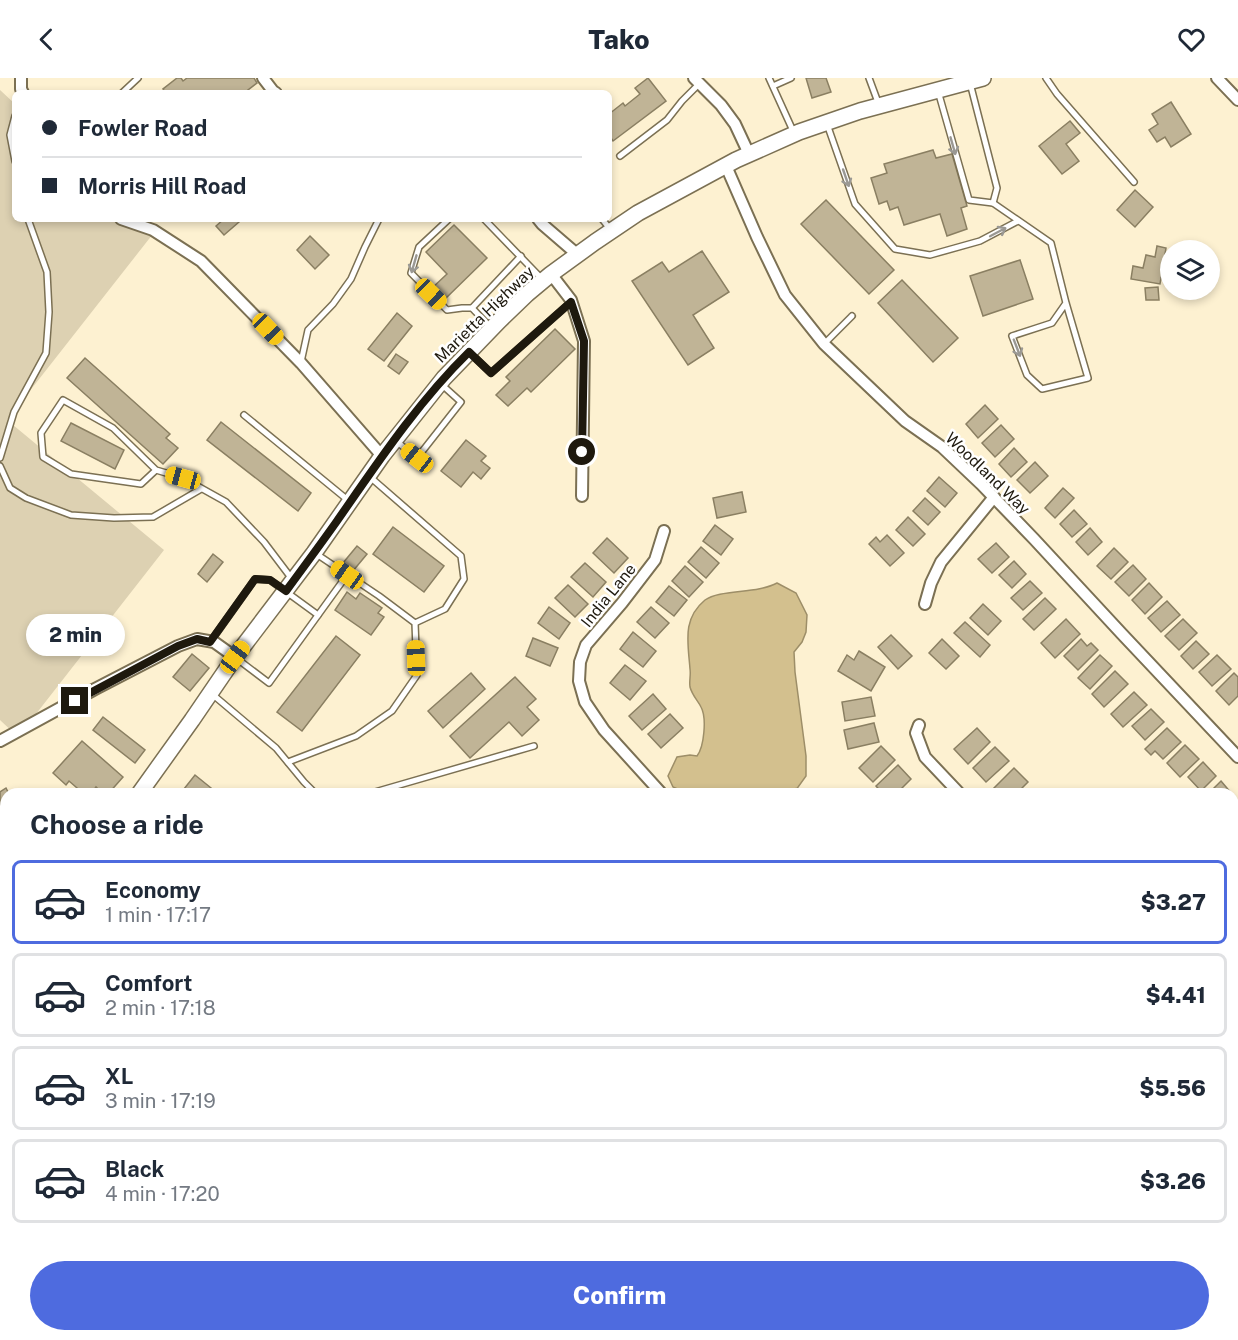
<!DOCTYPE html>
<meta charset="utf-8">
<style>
body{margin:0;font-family:"Public Sans",sans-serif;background:#f6f6f7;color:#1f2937;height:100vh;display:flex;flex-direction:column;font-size:22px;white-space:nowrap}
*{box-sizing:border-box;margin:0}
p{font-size:20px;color:#747a83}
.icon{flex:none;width:33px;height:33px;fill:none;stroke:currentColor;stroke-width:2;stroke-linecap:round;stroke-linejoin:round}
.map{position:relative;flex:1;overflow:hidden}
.panel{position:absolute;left:0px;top:710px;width:1239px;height:554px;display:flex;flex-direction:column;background:#fff;border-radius:18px 18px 0 0;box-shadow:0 3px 9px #0003}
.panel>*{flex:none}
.top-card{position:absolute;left:12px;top:12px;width:600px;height:132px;border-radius:9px;box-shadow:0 3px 9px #0003;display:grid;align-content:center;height:132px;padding:0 30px;background:#fff}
.tools{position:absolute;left:1160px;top:162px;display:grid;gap:12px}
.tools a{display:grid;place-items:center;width:60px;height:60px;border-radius:50%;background:#fff;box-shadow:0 3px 9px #0003;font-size:30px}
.end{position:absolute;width:27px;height:27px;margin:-14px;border:8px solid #1e190e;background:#fff;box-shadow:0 0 0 3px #fff}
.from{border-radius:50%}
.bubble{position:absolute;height:42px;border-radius:21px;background:#fff;box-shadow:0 3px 9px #0003;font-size:20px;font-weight:800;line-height:42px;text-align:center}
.car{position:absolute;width:18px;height:36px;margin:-18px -9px;border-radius:8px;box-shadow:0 0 4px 2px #0007;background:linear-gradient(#f5c518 24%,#345 0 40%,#f5c518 0 76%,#345 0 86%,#f5c518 0)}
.top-card b{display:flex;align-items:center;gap:21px;height:57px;font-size:22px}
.top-card b+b{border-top:2px solid #e0e1e3}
.top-card i{width:15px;height:15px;background:#1f2937}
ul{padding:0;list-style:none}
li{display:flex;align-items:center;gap:18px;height:84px;margin:0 12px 9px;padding:0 18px;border:3px solid #e0e1e3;border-radius:9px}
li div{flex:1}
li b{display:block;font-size:22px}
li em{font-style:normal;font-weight:800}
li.on{border-color:#4e6bdf}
li>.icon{width:54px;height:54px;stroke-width:1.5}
h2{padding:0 30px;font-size:27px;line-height:72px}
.action{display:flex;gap:12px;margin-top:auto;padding:12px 30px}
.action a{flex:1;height:69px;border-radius:36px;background:#4e6bdf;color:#fff;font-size:24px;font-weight:800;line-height:69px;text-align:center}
header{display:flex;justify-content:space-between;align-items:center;height:78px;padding:0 30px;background:#fff;font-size:27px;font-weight:800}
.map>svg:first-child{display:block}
</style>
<header><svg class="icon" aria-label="back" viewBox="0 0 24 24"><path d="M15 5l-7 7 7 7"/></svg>Tako<svg class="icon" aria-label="heart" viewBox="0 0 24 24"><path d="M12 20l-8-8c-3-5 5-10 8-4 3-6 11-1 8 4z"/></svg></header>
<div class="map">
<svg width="1238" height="1262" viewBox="0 0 1238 1262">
<rect width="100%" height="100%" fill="#fdf1d1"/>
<path fill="#ddd1b2" d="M0 12 15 26V141H143L156 152 7 342 164 472 18 659 0 642Z"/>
<path fill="#d3c08e" stroke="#9d8e68" stroke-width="1.5" d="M777 505 796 515 807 537 806 554 802 564 794 574 795 594 806 678V698L796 712 790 715H686L673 709 668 698 677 679 690 677 697 678C704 669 707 640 701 629 698 623 692 617 690 609 689 603 691 597 690 591 688 564 682 541 705 522 720 511 757 516 777 505Z"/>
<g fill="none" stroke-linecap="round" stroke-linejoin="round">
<g stroke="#9d8e68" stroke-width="4.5">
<path d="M795 716 796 712"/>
<path d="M866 1257 868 1262"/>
</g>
</g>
<g fill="#c0b496" stroke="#8a7f62" stroke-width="1.5">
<path d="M177 0H181L183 3 187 0H254L257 5 244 15H166L163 11Z"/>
<path d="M648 0 666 23 613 63 609 57V36L623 25 625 28 640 16 635 10Z"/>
<path d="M806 0H826L831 14 812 20Z"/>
<path d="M1171 24 1191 56 1171 69 1165 59 1157 64 1149 52 1158 46 1152 36Z"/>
<path d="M1070 43 1080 55 1066 66 1079 83 1062 96 1039 68Z"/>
<path d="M933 72 936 80 952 76 967 128 961 130 967 151 947 158 940 136 904 147 898 129 890 132 887 123 879 126 871 100 887 95 884 86Z"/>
<path d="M1135 112 1153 129 1135 149 1117 132Z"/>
<path d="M826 122 894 192 869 216 801 146Z"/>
<path d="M224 141H236L239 144 224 157 216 148Z"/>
<path d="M454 147 487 180 443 223 431 211 447 196 426 174Z"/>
<path d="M310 158 329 177 315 191 297 172Z"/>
<path d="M1157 168 1166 170 1160 206 1131 201 1133 188 1143 190 1146 177 1155 179Z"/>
<path d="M702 173 729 214 693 237 714 270 688 287 632 203 662 184 669 194Z"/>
<path d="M1020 182 1033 221 983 238 970 198Z"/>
<path d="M902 202 958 260 933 284 878 225Z"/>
<path d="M1158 209 1159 222H1146L1145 210Z"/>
<path d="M397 235 412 248 384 283 368 271Z"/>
<path d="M555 251 575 271 531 314 527 310 508 328 496 317 510 303 506 299Z"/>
<path d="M396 276 408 284 399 296 388 288Z"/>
<path d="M85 280 170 356 166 360 178 370 163 386 67 300Z"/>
<path d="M985 327 998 341 978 360 966 346Z"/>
<path d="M221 344 311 415 298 433 207 362Z"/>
<path d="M71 345 124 372 115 391 61 363Z"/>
<path d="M1001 347 1014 361 995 379 982 365Z"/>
<path d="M466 362 486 378 481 383 490 390 481 401 473 394 461 409 441 393Z"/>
<path d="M1014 370 1027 384 1011 399 999 386Z"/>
<path d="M1035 384 1048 398 1030 415 1017 402Z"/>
<path d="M939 399 957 415 945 429 927 413Z"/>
<path d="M1063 410 1074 420 1055 440 1045 430Z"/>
<path d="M742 414 746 434 717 440 713 420Z"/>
<path d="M925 420 940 434 928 447 913 433Z"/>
<path d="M1074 432 1087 446 1072 459 1060 446Z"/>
<path d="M908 439 925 456 913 468 896 452Z"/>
<path d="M715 447 733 461 721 477 703 463Z"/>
<path d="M393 449 444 488 424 514 373 476Z"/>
<path d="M1090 450 1102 464 1088 477 1076 464Z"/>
<path d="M887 457 904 475 890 488 869 466 876 459 880 464Z"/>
<path d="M607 460 628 480 614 495 593 475Z"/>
<path d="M996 465 1009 479 992 495 978 481Z"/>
<path d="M357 468 367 476 353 493 343 485Z"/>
<path d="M701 469 719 485 706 500 688 484Z"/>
<path d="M1114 470 1128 484 1111 501 1097 488Z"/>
<path d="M213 476 223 484 207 504 198 496Z"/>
<path d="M1014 483 1026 496 1012 510 999 497Z"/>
<path d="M585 485 606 504 593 519 571 499Z"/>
<path d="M1133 487 1146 501 1129 518 1115 504Z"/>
<path d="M685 488 703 504 689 519 672 503Z"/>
<path d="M1030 503 1042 515 1023 532 1011 520Z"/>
<path d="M1149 505 1162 519 1145 536 1132 522Z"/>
<path d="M568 507 588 526 575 539 555 520Z"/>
<path d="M669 508 687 522 674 538 656 524Z"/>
<path d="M347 514 356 521 360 515 382 530 378 535 384 539 371 557 335 532Z"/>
<path d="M1045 520 1056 531 1034 552 1023 541Z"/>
<path d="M1167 523 1180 537 1161 554 1148 540Z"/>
<path d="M983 526 1001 543 988 557 970 540Z"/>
<path d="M549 529 570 545 559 561 538 545Z"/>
<path d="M651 529 669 545 655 560 637 544Z"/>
<path d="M1066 541 1080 556 1055 580 1041 565Z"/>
<path d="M1183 541 1197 555 1179 572 1165 558Z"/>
<path d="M965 544 990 567 980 579 954 555Z"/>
<path d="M633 554 656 573 643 589 620 571Z"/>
<path d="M891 557 912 578 898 591 878 569Z"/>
<path d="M336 558 360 577 302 653 277 634Z"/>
<path d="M533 560 558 570 550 588 526 578Z"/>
<path d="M942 561 959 578 946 591 929 575Z"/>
<path d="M1081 561 1087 568 1091 565 1098 572 1078 592 1064 578Z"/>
<path d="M1196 563 1209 576 1193 591 1181 578Z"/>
<path d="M859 573 885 589 871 613 838 593 847 577 854 582Z"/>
<path d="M192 576 209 590 190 613 173 599Z"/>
<path d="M1100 577 1112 588 1090 611 1078 600Z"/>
<path d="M1217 577 1231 591 1212 608 1199 594Z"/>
<path d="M625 587 646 603 630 622 610 605Z"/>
<path d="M1115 593 1128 606 1104 629 1092 616Z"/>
<path d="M471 595 485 611 443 650 428 633Z"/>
<path d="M1234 595 1238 599V618L1229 627 1216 613Z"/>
<path d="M515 599 536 621 527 629 539 642 522 658 509 644 470 680 450 658Z"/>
<path d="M1134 614 1147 627 1123 649 1111 636Z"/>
<path d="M653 616 666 631 642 652 629 638Z"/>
<path d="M871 619 875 638 845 643 842 624Z"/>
<path d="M1151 631 1164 644 1145 662 1132 648Z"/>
<path d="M670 636 683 650 661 670 648 656Z"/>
<path d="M103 639 145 672 135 685 93 652Z"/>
<path d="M874 645 879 664 848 671 844 652Z"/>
<path d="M977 650 990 664 968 686 954 671Z"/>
<path d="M1167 650 1181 664 1163 681 1155 673 1151 677 1145 671Z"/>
<path d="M82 663 123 699 108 716H103L96 709 91 716H84L69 703 66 707 53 695Z"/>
<path d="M1185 667 1199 681 1180 699 1167 685Z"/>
<path d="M881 668 895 682 873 704 859 690Z"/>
<path d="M995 669 1009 683 986 704 973 690Z"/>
<path d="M1203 684 1216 698 1201 713 1188 699Z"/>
<path d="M898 687 911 701 896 716H883L876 708Z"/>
<path d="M1014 690 1028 704 1016 716H996L992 712Z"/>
<path d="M195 697 216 714 214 716H180Z"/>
<path d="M1221 703 1232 716H1208Z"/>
<path d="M6 710 9 716H6V736L0 739 3 744 0 746V714Z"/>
<path d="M1238 827V853L1235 857 1233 855V831Z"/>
<path d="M1233 950H1238V972L1233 971Z"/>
<rect x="0" y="1166" width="6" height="20"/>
<path d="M6 1215V1257H15L13 1262H0V1237Z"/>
<path d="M34 1257H54L53 1262H33Z"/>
</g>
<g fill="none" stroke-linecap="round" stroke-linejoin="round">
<defs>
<g id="lane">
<path d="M769 0 794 55"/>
<path d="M869 0 879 27"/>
<path d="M1046 0 1057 16 1134 104"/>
<path d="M970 5 997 110 993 125"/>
<path d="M773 8 791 0"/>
<path d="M938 13 969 122 993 125 1051 165 1066 225 1088 300 1042 311 1027 297 1012 258 1052 245 1066 225"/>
<path d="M122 15 138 0"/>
<path d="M15 38 10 57 15 83"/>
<path d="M827 46 855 126 895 171 930 177 980 163 1018 143"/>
<path d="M620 78 667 42 682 23 699 6"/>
<path d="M449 141 419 169 411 195 447 232 462 230H472L491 250"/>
<path d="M484 141 542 201"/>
<path d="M602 141 610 151"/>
<path d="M472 230 521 178"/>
<path d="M824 266 852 238"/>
<path d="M470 275 491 295 571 224"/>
<path d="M301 284 308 252 333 226 351 201 365 169 379 141"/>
<path d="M244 337 349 423"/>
<path d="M396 363 417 380 461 324 441 306"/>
<path d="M0 380 14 334 46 275 49 234 47 194 28 141"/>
<path d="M0 388 10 410 26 420 71 437 114 440 153 439 201 411"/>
<path d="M156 392 141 406 71 396 43 379 41 355 63 322 113 350 156 392 183 400 226 424 264 464 292 501"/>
<path d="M370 399 461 478 464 501 445 531 415 545"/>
<path d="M211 563 255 501 270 502 318 537"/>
<path d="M236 580 269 605 347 497"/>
<path d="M212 616 276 670 304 704 316 716"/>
<path d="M288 684 356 658 392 633 417 597 415 545 379 518 315 475"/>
<path d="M368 716 534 668"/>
<path d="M0 1192H6"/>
<path d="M72 1262 73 1257"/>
</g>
<g id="street">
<path d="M21 0V11L23 15"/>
<path d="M263 0 273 13 276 15"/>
<path d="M694 0 721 27 735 46 749 76"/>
<path d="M1217 0 1238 22"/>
<path d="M726 88 757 159 785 217 824 266 905 343 942 369 981 406 1034 461 1122 556 1238 679"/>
<path d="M121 141 153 152 201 183 301 285 382 378"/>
<path d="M538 141 542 146 578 177"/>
<path d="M551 196 571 222 584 263 582 418"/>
<path d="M925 526 931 505 941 484 994 419"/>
<path d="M919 647 916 655 925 679 960 716"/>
<path d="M0 663 95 611 178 568 197 561 214 564 235 579"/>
<path d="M662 716 604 652 585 624 579 603 580 584 586 567 622 525 655 482 664 453"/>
<path d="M1238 751 1235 755 1234 771 1238 775"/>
<path d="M111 1262 112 1257"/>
</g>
<g id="secondary">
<path d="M139 716 192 642 235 579 314 475 382 378 444 300 499 243 527 216 551 196 595 164 638 135 736 82 799 54 860 33 983 0"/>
<path d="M0 876 6 869"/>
<path d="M0 1130 6 1129"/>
<path d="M1233 1216 1238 1217"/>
</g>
</defs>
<use href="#lane" stroke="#7b7053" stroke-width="8"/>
<use href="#street" stroke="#7b7053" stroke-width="14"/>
<use href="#secondary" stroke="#7b7053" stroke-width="18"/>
<use href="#lane" stroke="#fff" stroke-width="5"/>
<use href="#street" stroke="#fff" stroke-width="10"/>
<use href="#secondary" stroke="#fff" stroke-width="15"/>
</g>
<defs><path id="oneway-shaft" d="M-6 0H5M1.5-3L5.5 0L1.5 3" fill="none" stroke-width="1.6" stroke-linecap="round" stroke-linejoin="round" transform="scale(1.5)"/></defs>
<g stroke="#9a9893">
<use href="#oneway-shaft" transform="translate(953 68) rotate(74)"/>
<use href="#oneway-shaft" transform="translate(846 100) rotate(71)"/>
<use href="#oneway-shaft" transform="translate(998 154) rotate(-28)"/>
<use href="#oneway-shaft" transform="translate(414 186) rotate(106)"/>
<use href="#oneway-shaft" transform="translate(1017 270) rotate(69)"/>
</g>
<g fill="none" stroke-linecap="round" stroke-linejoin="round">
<path stroke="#1e190e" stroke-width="8" d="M75 623 178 568 197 561 210 564 255 501 270 502 286 513C303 490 320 467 337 443 378 384 418 324 469 274L491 295 571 224 584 263 582 374"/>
</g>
<g text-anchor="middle" stroke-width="5" stroke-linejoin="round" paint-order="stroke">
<g font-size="16" fill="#1e190e" stroke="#fff">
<text transform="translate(484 236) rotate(-44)" y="6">Marietta Highway</text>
<text transform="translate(988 395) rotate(44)" y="6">Woodland Way</text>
<text transform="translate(608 517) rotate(-51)" y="6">India Lane</text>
</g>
</g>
</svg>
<div class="tools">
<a><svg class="icon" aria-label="layers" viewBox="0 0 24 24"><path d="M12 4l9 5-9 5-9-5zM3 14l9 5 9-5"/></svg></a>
</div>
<i class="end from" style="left:582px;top:374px"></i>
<i class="end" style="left:75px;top:623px"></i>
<div class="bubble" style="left:26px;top:536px;width:99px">2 min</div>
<i class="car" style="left:431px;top:216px;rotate:134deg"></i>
<i class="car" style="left:268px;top:251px;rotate:136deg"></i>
<i class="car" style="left:417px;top:380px;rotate:308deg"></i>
<i class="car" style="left:183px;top:400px;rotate:285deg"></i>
<i class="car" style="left:347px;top:497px;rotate:305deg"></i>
<i class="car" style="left:235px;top:579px;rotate:37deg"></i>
<i class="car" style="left:416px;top:580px;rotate:358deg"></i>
<div class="top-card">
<b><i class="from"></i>Fowler Road</b>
<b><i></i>Morris Hill Road</b>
</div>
<section class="panel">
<h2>Choose a ride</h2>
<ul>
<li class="on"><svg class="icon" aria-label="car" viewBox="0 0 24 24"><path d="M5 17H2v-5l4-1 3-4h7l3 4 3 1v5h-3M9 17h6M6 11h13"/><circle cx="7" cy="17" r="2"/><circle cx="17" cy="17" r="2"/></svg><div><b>Economy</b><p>1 min · 17:17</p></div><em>$3.27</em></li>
<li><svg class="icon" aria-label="car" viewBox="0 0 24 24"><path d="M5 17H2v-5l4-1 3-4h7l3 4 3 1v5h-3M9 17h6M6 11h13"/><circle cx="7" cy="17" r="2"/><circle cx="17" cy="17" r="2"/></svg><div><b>Comfort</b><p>2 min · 17:18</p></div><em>$4.41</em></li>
<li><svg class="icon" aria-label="car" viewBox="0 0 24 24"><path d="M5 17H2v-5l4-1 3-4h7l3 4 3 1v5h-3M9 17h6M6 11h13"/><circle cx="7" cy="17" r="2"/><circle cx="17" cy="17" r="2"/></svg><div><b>XL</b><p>3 min · 17:19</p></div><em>$5.56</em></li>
<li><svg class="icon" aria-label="car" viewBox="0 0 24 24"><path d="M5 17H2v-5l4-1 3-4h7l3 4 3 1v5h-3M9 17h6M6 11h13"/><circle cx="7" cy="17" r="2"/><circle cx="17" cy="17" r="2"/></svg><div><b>Black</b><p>4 min · 17:20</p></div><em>$3.26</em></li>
</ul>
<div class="action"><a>Confirm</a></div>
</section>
</div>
